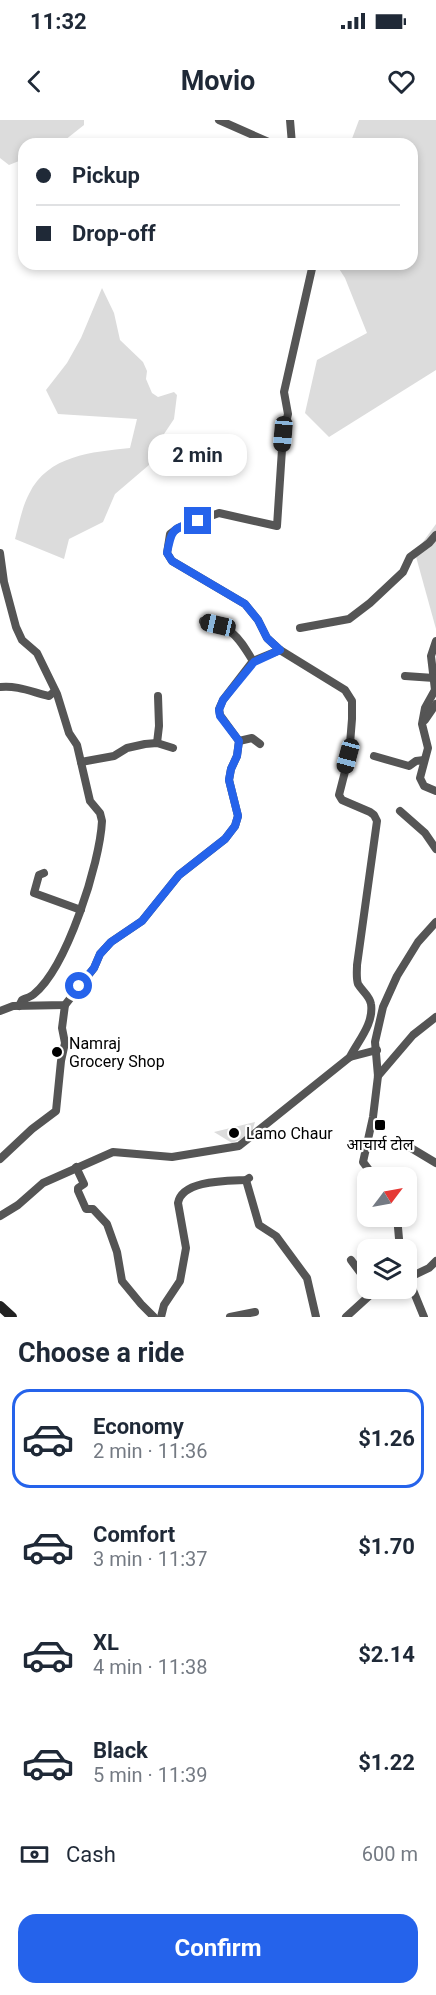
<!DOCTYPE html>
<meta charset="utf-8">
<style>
body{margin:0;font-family:Roboto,"Noto Sans Devanagari",sans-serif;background:#f2f2f3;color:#1f2937;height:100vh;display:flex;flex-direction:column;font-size:22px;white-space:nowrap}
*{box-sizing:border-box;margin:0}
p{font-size:20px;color:#747a83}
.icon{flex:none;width:33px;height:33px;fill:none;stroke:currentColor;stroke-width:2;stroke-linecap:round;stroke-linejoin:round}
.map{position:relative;height:1197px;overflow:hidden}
.drawer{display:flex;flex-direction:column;background:#fff;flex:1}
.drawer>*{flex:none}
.top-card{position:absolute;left:18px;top:18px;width:400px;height:132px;border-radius:18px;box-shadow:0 3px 9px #0003;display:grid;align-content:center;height:132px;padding:0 18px;background:#fff}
.needle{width:39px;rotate:58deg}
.fabs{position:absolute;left:357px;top:1047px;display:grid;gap:12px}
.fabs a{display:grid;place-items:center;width:60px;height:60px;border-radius:12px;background:#fff;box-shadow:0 3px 9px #0003;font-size:30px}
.end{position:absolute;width:27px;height:27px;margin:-14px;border:8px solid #2563eb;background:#fff;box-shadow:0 0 0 3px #fff}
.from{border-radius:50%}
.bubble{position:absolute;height:42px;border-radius:18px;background:#fff;box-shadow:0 3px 9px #0003;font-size:20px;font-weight:700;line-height:42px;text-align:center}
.car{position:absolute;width:18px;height:36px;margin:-18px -9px;border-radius:8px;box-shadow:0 0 4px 2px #0007;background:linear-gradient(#222 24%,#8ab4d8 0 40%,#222 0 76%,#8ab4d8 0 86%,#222 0)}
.top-card b{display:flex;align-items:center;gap:21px;height:57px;font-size:22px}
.top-card b+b{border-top:2px solid #e0e1e3}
.top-card i{width:15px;height:15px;background:#1f2937}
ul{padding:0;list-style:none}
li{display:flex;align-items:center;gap:18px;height:99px;margin:0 12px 9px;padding:0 6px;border:3px solid transparent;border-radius:18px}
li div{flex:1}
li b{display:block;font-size:22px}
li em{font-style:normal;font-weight:700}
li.current{border-color:#2563eb}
li>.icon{width:54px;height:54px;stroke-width:1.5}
h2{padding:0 18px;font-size:27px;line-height:72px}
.pay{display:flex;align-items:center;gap:15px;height:66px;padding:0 18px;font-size:22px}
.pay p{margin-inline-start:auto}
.action{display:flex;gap:12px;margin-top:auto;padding:12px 18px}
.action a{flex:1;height:69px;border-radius:18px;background:#2563eb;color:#fff;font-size:24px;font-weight:700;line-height:69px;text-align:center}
.status{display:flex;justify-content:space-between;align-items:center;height:42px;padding:0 30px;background:#fff;direction:ltr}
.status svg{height:16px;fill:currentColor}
header{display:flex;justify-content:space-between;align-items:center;height:78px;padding:0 18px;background:#fff;font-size:27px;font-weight:700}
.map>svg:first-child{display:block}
</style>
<div class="status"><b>11:32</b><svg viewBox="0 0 49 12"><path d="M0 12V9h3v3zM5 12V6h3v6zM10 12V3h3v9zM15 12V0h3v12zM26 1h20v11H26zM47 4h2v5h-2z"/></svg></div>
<header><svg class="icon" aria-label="back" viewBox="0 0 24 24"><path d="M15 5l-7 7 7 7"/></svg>Movio<svg class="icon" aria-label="heart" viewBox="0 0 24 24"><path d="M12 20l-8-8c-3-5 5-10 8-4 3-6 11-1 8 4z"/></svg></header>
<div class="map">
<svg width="436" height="1197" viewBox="0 0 436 1197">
<rect width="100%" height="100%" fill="#fff"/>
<g fill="#dcdcdc">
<path d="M0 0H84V5L60 24H24V39L9 45 0 38Z"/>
<path d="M359 0H436V250L329 317 305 293 317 240 367 213 345 158 336 144H412V24H350Z"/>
<path d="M102 168 114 193 120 220 143 242 147 251 146 259 152 273 158 277 174 272 177 275 174 299 152 332 149 345 115 374 103 402 69 419 64 439 15 419C19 404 22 387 29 374 48 335 92 332 130 328L137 299 58 294 46 270 67 243 81 218Z"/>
<path d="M436 404V509L415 433Z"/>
<path d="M255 1002 251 1015 232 1023 214 1012Z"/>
</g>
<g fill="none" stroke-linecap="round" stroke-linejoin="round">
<g stroke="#555" stroke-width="8">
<path d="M219 0 273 24"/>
<path d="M290 0 292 24"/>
<path d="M313 144 284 272 288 294 283 314 277 406 219 393 178 408 170 414 167 433 172 441 245 484 258 500 267 518 280 530 345 570 352 581V599L349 636 339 675 342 680 370 692 374 695 377 701 357 845C357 851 356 858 358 864 362 871 370 876 371 884 374 904 358 921 350 937"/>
<path d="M0 433 4 462 16 507 22 520 37 533 57 574 69 613 77 625 90 681 100 693 102 701C100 743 67 847 34 874 31 877 26 878 22 880L19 886"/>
<path d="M203 501C234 509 237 515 253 541"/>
<path d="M300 508 349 499 370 483 403 452 410 437 429 423 436 415"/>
<path d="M436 521 431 536 435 570 425 588 422 604 428 628 420 658 424 666 436 671"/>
<path d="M405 556 434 558"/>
<path d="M0 567C17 565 32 572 49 576L55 571"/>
<path d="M425 600 436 584"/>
<path d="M239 621 252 618 260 624"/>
<path d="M157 623 159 606 158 576"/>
<path d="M374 636 409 646 416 641 424 640"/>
<path d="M81 642 114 636 127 628 145 624 157 623 173 628"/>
<path d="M400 691 425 713 436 729"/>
<path d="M44 753 39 755 34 773 81 790"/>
<path d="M0 891 13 886 65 885 94 848 100 834 111 822 142 801 179 755 225 719 235 706 238 696 229 660 231 649 237 636 239 621 220 595 219 589 223 580 253 541 280 530"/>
<path d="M378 956 413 915 436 897"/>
<path d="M401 1022 436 1043"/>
<path d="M0 1039 32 1009 56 991 61 941 65 923 62 908 65 885"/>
<path d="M76 1047 84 1064 78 1068V1071L86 1089H93L107 1104 117 1132 122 1161 141 1184 154 1197"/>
<path d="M375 1058 363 1042 373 997 378 956 375 922 383 887 397 856 418 822 436 802"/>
<path d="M246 1060 259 1105 276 1116 307 1158 316 1197"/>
<path d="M0 1096 18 1085 43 1063 113 1032 172 1037 239 1026 350 937 377 930"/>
<path d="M397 1096 400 1130"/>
<path d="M351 1140 368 1163"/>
<path d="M406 1153 424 1197"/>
<path d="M406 1159 429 1148 436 1141"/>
<path d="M161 1197 164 1185 180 1161 186 1128 178 1083C182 1060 227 1061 246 1060L249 1058"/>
<path d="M230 1197 255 1192"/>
<path d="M346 1197 369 1176 370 1168"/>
</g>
<path stroke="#222" stroke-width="10" d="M0 1186 12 1197"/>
</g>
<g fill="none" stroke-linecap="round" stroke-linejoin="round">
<path stroke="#2563eb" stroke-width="8" d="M79 866 94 848 100 834 111 822 142 801 179 755 225 719 235 706 238 696 229 660 231 649 237 636 239 621 220 596 219 590 223 580 254 542 280 530 267 518 258 500 245 484 172 441 167 433C172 407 173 409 198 401"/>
</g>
<g fill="#000" stroke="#fff" stroke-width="2">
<circle cx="57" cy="932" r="6"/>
<rect x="374" y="999" width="12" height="12" rx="3"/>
<circle cx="234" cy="1013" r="6"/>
</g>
<g text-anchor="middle" stroke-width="4.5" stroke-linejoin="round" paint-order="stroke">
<g font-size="16" fill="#000" stroke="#fff" text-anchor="start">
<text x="69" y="929">Namraj<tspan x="69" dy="18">Grocery Shop</tspan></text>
<text x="246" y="1019">Lamo Chaur</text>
<text x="380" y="1030" text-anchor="middle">आचार्य टोल</text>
</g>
</g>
</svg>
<div class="fabs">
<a><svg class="needle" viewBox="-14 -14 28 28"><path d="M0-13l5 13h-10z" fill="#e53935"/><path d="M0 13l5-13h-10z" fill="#747a83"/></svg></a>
<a><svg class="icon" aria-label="layers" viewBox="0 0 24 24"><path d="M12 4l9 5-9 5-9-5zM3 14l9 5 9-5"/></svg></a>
</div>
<i class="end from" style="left:79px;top:866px"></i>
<i class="end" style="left:198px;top:401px"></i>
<div class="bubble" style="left:148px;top:314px;width:99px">2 min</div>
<i class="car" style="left:283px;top:314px;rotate:185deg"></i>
<i class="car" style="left:218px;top:505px;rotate:283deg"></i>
<i class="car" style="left:348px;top:636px;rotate:195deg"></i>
<div class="top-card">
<b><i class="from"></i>Pickup</b>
<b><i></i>Drop-off</b>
</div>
</div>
<section class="drawer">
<h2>Choose a ride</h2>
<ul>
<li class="current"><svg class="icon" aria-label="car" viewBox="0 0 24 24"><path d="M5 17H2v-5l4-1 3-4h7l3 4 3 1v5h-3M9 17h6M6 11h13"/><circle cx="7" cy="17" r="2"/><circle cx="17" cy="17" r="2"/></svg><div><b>Economy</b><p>2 min · 11:36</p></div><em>$1.26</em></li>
<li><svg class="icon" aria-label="car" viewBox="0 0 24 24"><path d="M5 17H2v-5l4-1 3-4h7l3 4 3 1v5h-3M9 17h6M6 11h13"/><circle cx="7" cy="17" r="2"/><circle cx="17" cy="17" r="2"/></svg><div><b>Comfort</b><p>3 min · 11:37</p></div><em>$1.70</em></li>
<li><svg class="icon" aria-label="car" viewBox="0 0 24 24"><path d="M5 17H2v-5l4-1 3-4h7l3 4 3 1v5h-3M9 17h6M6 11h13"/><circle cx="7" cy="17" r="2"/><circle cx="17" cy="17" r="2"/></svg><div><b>XL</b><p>4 min · 11:38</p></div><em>$2.14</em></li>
<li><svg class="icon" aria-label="car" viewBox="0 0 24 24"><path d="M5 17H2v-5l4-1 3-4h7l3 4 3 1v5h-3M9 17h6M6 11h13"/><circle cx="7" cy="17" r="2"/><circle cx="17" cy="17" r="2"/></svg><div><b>Black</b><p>5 min · 11:39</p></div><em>$1.22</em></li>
</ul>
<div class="pay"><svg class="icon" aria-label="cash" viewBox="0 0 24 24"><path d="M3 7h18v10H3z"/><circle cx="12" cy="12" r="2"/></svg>Cash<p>600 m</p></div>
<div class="action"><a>Confirm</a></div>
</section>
